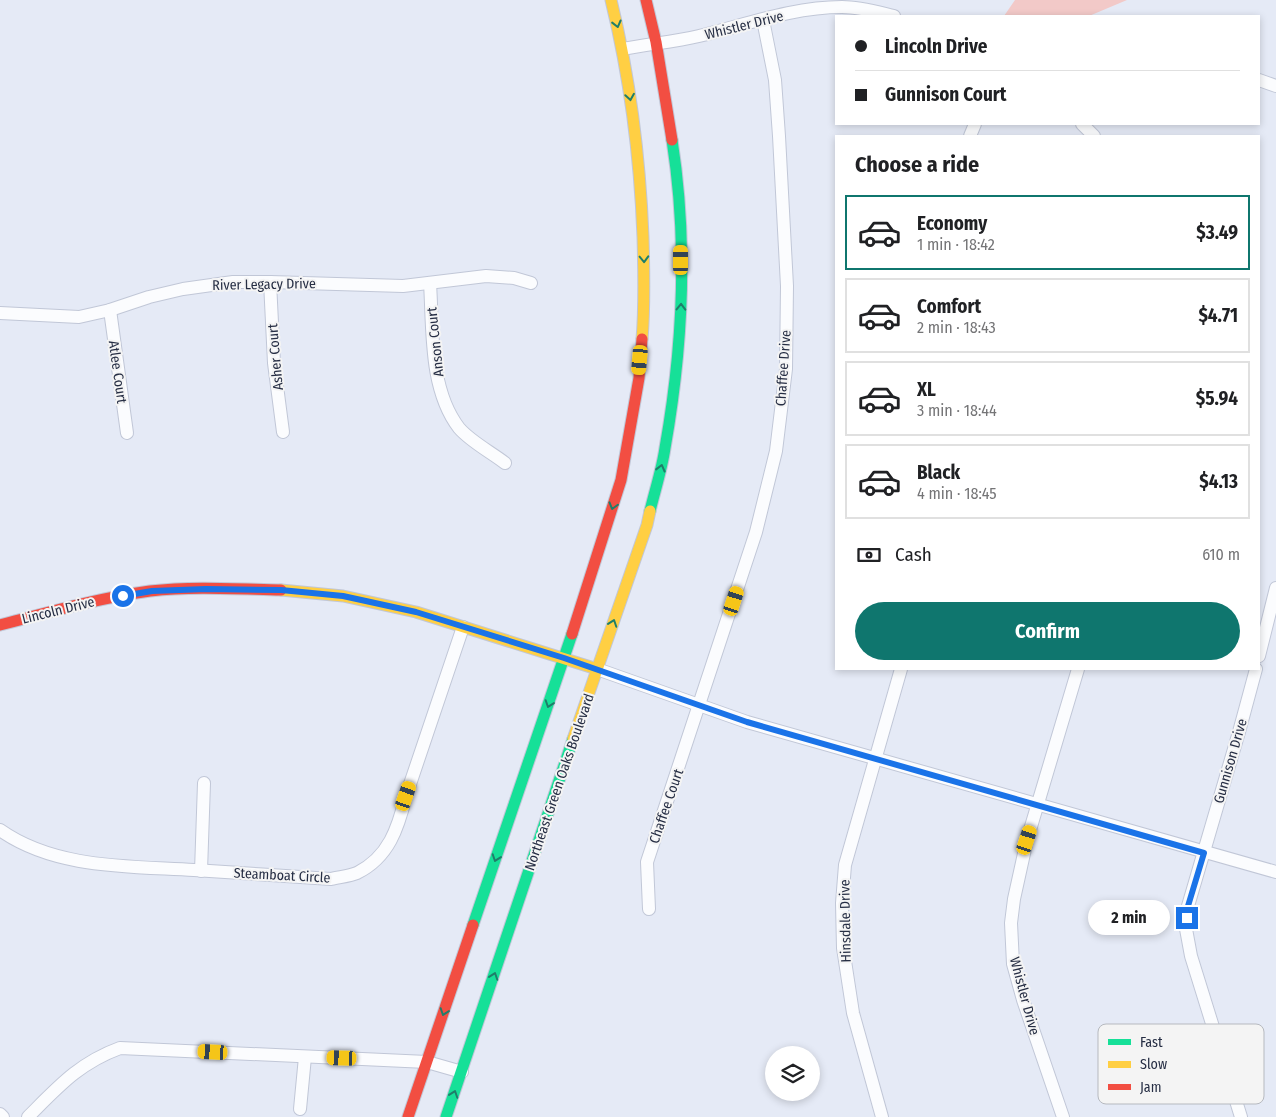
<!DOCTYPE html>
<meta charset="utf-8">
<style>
body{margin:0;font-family:"Fira Sans Condensed",sans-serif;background:#f6f6f6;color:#202124;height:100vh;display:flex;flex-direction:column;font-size:19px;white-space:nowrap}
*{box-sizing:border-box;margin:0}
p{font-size:16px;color:#757577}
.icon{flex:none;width:28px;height:28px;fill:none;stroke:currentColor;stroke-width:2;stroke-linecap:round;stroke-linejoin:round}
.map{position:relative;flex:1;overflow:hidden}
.details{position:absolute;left:835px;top:135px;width:425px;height:535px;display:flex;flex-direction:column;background:#fff;border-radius:0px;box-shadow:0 2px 8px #0003}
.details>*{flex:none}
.top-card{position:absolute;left:835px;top:15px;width:425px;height:110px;border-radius:0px;box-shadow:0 2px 8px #0003;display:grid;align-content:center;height:110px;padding:0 20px;background:#fff}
.tools{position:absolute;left:765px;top:1046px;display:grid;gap:10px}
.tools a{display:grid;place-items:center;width:55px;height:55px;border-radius:50%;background:#fff;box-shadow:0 2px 8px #0003;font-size:25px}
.end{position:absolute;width:22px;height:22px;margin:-11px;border:6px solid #1a73e8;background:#fff;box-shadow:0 0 0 2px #fff}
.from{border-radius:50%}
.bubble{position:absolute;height:35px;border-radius:18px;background:#fff;box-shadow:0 2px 8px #0003;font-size:16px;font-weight:700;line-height:35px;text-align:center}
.car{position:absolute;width:15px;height:30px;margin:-15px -8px;border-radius:6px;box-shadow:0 0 4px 1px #0007;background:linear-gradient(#f5c518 24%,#345 0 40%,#f5c518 0 76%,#345 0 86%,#f5c518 0)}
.top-card b{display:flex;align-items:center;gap:18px;height:48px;font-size:19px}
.top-card b+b{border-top:1px solid #e0e0e0}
.top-card i{width:12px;height:12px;background:#202124}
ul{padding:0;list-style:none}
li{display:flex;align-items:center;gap:15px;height:75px;margin:0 10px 8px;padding:0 10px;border:2px solid #e0e0e0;border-radius:0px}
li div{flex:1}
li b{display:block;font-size:19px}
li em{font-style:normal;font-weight:700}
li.active{border-color:#0f766e}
li>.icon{width:45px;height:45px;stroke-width:1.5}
h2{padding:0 20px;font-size:22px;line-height:60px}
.pay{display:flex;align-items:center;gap:12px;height:55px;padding:0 20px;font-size:19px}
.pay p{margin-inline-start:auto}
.primary-button{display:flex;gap:10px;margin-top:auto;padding:10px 20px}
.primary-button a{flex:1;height:58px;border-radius:30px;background:#0f766e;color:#fff;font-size:20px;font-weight:700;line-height:58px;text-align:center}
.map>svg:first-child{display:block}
</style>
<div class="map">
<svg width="1276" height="1117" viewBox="0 0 1276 1117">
<rect width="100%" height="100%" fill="#e5eaf6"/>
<path fill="#f2c9c8" d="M1015 0H1127L1089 16H1004Z"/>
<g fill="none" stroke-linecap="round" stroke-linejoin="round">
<defs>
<g id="street">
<path d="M623 49C648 44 674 42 699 36 745 25 793 7 842 7 860 7 877 12 894 16"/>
<path d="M1259 80 1276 86"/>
<path d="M1082 124 1094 136"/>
<path d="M970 136 975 124"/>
<path d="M270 282 274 363 283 432"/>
<path d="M430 283C433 329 429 389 459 428 471 442 491 452 505 463"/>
<path d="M110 310 127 433"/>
<path d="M0 313 79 317 110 310 149 297 183 289 233 282H270L403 286 486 276 514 278 531 283"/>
<path d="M1259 656 1276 588"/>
<path d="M597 669 747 722 1276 872"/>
<path d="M0 830C55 869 129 866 194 870 240 873 285 876 331 879 339 877 350 876 357 873 389 857 398 828 406 796L463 627"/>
<path d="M201 871 204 783"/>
<path d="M649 909 647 862 756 532 776 451 786 369 787 286 779 136 775 80 763 20"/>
<path d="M300 1109 305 1057"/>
<path d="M0 1114 3 1117"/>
<path d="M28 1117C58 1087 79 1063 120 1048L427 1062 462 1072"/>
<path d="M882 1117 853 1013 843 948 842 903 845 865 901 669"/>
<path d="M1063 1117 1023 1000 1013 964 1011 923 1014 899 1027 840 1078 669"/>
<path d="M1241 1117 1191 956 1186 929 1188 906 1239 732 1256 669"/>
</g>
<g id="fast">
<path d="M650 511C655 490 662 469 665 448 683 347 688 242 672 140"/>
<path d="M473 925 572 634"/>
<path d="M446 1117 573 739"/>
</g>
<g id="slow">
<path d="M611 0C630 78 640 157 643 237 644 271 645 305 642 339"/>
<path d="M281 590 343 596 416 612 597 669"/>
<path d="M573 739 647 525 650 511"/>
</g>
<g id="jam">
<path d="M646 0 656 42 672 140"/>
<path d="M0 625C50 612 99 598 150 591 193 586 238 589 281 590"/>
<path d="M572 634 621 480 639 378 642 339"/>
<path d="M408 1117 473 925"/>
</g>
</defs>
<use href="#street" stroke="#c1c7d7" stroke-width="14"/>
<use href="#fast" stroke="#c1c7d7" stroke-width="13"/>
<use href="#slow" stroke="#c1c7d7" stroke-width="13"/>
<use href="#jam" stroke="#c1c7d7" stroke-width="13"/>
<use href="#street" stroke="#fbfcfe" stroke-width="12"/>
<use href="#fast" stroke="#16e098" stroke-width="11"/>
<use href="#slow" stroke="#ffcf43" stroke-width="11"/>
<use href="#jam" stroke="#f24e42" stroke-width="11"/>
</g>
<defs><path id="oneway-chevron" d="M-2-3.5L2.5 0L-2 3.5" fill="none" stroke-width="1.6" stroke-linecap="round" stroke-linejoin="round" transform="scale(1.25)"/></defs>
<g stroke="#1f7e6a">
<use href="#oneway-chevron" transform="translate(617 24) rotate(76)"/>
<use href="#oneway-chevron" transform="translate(630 97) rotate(81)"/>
<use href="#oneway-chevron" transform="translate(644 259) rotate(88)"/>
<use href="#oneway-chevron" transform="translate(681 307) rotate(-89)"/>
<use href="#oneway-chevron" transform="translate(661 468) rotate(-76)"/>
<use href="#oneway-chevron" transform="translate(613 506) rotate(106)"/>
<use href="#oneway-chevron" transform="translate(613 623) rotate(-71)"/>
<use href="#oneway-chevron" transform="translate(549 704) rotate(109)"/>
<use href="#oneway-chevron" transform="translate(496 858) rotate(109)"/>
<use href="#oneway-chevron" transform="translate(494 976) rotate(-71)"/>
<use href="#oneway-chevron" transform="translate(444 1012) rotate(109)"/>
<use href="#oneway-chevron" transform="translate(454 1094) rotate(-71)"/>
</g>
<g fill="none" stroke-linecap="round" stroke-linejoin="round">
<path stroke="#1a73e8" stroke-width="6" d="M123 596 152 591 206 589 281 590 343 596 416 612 564 658 747 722 1204 853 1188 906 1187 918"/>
</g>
<g text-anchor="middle" stroke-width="4" stroke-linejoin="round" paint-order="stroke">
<g font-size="14" fill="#262e44" stroke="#f4f4f4">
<text transform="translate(744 25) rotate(-14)" y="5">Whistler Drive</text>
<text transform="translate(264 284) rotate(-1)" y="5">River Legacy Drive</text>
<text transform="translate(435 342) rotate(-96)" y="5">Anson Court</text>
<text transform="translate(275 357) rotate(-95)" y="5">Asher Court</text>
<text transform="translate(783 368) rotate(-86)" y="5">Chaffee Drive</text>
<text transform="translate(118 372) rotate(82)" y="5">Atlee Court</text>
<text transform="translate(58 610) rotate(-14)" y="5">Lincoln Drive</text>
<text transform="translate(1230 761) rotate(-74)" y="5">Gunnison Drive</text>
<text transform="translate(559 782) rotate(-71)" y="5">Northeast Green Oaks Boulevard</text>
<text transform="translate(666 806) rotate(-71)" y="5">Chaffee Court</text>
<text transform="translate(282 875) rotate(3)" y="5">Steamboat Circle</text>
<text transform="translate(845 921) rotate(-91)" y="5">Hinsdale Drive</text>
<text transform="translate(1025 996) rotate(75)" y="5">Whistler Drive</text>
</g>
</g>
<rect x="1098" y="1024" width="166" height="80" rx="8" fill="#f4f4f4" stroke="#b6b9bf" stroke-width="1"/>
<rect x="1108" y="1039" width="23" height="6" fill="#16e098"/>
<rect x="1108" y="1061" width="23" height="7" fill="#ffcf43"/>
<rect x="1108" y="1084" width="23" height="6" fill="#f24e42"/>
<g font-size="14" fill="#262e44">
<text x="1140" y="1047">Fast</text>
<text x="1140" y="1069">Slow</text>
<text x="1140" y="1092">Jam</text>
</g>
</svg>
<div class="tools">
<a><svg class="icon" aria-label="layers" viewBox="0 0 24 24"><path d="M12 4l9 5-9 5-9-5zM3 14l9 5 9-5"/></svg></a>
</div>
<i class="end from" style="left:123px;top:596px"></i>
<i class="end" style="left:1187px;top:918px"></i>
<div class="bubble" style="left:1088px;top:900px;width:82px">2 min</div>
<i class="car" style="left:681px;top:260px;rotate:0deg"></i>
<i class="car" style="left:640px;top:360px;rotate:185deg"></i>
<i class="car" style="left:734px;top:601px;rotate:18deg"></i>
<i class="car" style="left:406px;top:796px;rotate:19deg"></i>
<i class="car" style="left:1027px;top:840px;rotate:18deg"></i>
<i class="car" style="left:213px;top:1052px;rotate:273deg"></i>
<i class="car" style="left:342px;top:1058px;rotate:272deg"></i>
<div class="top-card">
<b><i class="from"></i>Lincoln Drive</b>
<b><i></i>Gunnison Court</b>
</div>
<section class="details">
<h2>Choose a ride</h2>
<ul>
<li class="active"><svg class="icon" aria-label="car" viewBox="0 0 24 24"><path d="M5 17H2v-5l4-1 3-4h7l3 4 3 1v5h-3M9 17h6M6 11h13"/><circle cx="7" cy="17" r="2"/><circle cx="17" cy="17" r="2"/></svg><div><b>Economy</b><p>1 min · 18:42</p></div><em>$3.49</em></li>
<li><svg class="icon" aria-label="car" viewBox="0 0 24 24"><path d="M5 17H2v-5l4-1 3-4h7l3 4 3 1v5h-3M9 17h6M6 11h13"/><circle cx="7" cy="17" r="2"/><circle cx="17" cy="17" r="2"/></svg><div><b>Comfort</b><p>2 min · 18:43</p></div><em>$4.71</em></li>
<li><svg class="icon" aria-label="car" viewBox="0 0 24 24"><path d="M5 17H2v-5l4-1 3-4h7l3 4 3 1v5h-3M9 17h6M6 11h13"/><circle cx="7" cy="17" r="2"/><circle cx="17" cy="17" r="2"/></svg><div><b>XL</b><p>3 min · 18:44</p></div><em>$5.94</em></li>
<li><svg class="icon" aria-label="car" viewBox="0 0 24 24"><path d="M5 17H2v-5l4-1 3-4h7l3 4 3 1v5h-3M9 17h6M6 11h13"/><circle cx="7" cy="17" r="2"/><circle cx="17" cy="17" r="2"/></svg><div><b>Black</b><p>4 min · 18:45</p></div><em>$4.13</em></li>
</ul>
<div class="pay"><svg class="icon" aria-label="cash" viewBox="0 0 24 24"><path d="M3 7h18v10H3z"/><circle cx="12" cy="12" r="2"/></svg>Cash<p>610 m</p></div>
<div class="primary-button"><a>Confirm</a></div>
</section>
</div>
